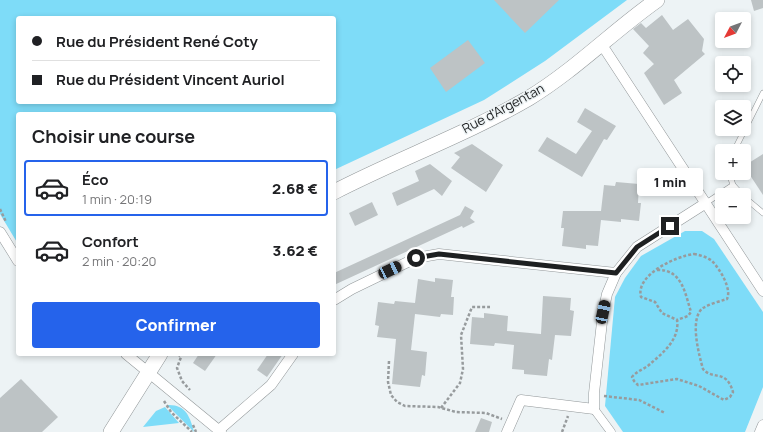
<!DOCTYPE html>
<html lang="fr">
<meta charset="utf-8">
<style>
body{margin:0;font-family:Manrope,sans-serif;background:#f6f6f6;color:#202124;height:100vh;display:flex;flex-direction:column;font-size:15px;white-space:nowrap}
*{box-sizing:border-box;margin:0}
p{font-size:13px;color:#757577}
.icon{flex:none;width:22px;height:22px;fill:none;stroke:currentColor;stroke-width:2;stroke-linecap:round;stroke-linejoin:round}
.map{position:relative;flex:1;overflow:hidden}
.details{position:absolute;left:16px;top:112px;width:320px;height:244px;display:flex;flex-direction:column;background:#fff;border-radius:4px;box-shadow:0 2px 6px #0003}
.details>*{flex:none}
.top-card{position:absolute;left:16px;top:16px;width:320px;height:88px;border-radius:4px;box-shadow:0 2px 6px #0003;display:grid;align-content:center;height:88px;padding:0 16px;background:#fff}
.needle{width:26px;rotate:229deg}
.buttons{position:absolute;left:715px;top:12px;display:grid;gap:8px}
.buttons a{display:grid;place-items:center;width:36px;height:36px;border-radius:4px;background:#fff;box-shadow:0 2px 6px #0003;font-size:20px}
.end{position:absolute;width:18px;height:18px;margin:-9px;border:5px solid #1e2021;background:#fff;box-shadow:0 0 0 2px #fff}
.from{border-radius:50%}
.bubble{position:absolute;height:28px;border-radius:4px;background:#fff;box-shadow:0 2px 6px #0003;font-size:13px;font-weight:800;line-height:28px;text-align:center}
.car{position:absolute;width:12px;height:24px;margin:-12px -6px;border-radius:5px;box-shadow:0 0 3px 1px #0007;background:linear-gradient(#222 24%,#8ab4d8 0 40%,#222 0 76%,#8ab4d8 0 86%,#222 0)}
.top-card b{display:flex;align-items:center;gap:14px;height:38px;font-size:15px}
.top-card b+b{border-top:1px solid #e0e0e0}
.top-card i{width:10px;height:10px;background:#202124}
ul{padding:0;list-style:none}
li{display:flex;align-items:center;gap:12px;height:56px;margin:0 8px 6px;padding:0 8px;border:2px solid transparent;border-radius:4px}
li div{flex:1}
li b{display:block;font-size:15px}
li em{font-style:normal;font-weight:800}
li.on{border-color:#2563eb}
li>.icon{width:36px;height:36px;stroke-width:1.5}
h2{padding:0 16px;font-size:18px;line-height:48px}
.button{display:flex;gap:8px;margin-top:auto;padding:8px 16px}
.button a{flex:1;height:46px;border-radius:4px;background:#2563eb;color:#fff;font-size:16px;font-weight:800;line-height:46px;text-align:center}
.map>svg:first-child{display:block}
</style>
<div class="map">
<svg width="763" height="432" viewBox="0 0 763 432">
<rect width="100%" height="100%" fill="#edf3f5"/>
<g fill="#7edcf8" fill-rule="evenodd">
<path d="M0 0H627L545 61 484 100 334 170V114H18V244L0 214ZM18 18H334V102H18Z"/>
<path d="M685 231H702L714 239 763 312V387L745 432H623L605 406 615 297 625 278 641 256Z"/>
<path d="M167 405C186 404 190 417 194 432Z"/>
<path d="M165 407 179 423 143 427 156 411Z"/>
</g>
<g fill="#bdc3c5">
<path d="M494 0H559L525 33Z"/>
<path d="M751 0H763V8L754 11Z"/>
<path d="M662 15 673 30 688 19 704 39 702 51 705 54 674 80 682 93 664 105 644 73 654 64 643 53 649 46 633 29 641 23 646 28Z"/>
<path d="M468 40 485 63 446 92 430 68Z"/>
<path d="M585 108 616 126 607 140 604 139 582 177 538 151 547 137 576 154 592 131 577 122Z"/>
<path d="M472 144 503 165 486 192 451 168 460 157 454 153Z"/>
<path d="M763 154V195L744 166Z"/>
<path d="M430 164 452 181 442 196 434 189 397 206 392 193 419 181 415 171Z"/>
<path d="M616 182 639 184 638 203H641L639 221 621 219V222L601 220 598 246 586 245V249L562 246 564 228H561L563 211H601L604 185 615 186Z"/>
<path d="M372 202 378 215 355 226 349 213Z"/>
<path d="M465 206 474 211 470 218 475 222 463 228 462 226 334 285V273L460 215Z"/>
<path d="M435 278 453 280 451 297H454L453 315 441 314 440 317 415 314 411 350 427 352 425 376 422 375 420 387 392 384 396 339 377 337 379 326 375 325 378 302 394 304 395 301 415 303 418 279 435 282Z"/>
<path d="M543 296 571 298 570 310 574 311 571 336 555 335 552 360 549 359 547 376 524 374V370L512 369 514 345 495 343 494 346 470 344 472 317 484 318V313L508 316 507 331 541 334Z"/>
<path d="M199 354H217L205 371 193 363Z"/>
<path d="M268 354H283L267 377 257 370Z"/>
<path d="M21 379 58 417 42 432H0V398Z"/>
<path d="M481 418 492 422 489 432H475Z"/>
</g>
<g fill="none" stroke-linecap="round" stroke-linejoin="round">
<defs>
<g id="service">
<path d="M734 151 763 93"/>
<path d="M733 185 742 195"/>
<path d="M744 197 763 213"/>
<path d="M706 203 733 185 729 173"/>
</g>
<path id="pedestrian" d="M594 409 611 432"/>
<g id="minor">
<path d="M601 45 606 51 763 291"/>
<path d="M0 232 18 261"/>
<path d="M334 300 352 289 416 258 439 254 616 273"/>
<path d="M126 354 221 432"/>
<path d="M219 430 271 385 293 354"/>
<path d="M507 432 521 400 594 409V393L603 313 607 294 616 273 637 247 706 203"/>
<path d="M760 432 763 425"/>
</g>
<g id="secondary">
<path d="M334 192C398 159 467 134 529 98 575 70 613 31 657 0"/>
<path d="M111 432 160 354"/>
</g>
</defs>
<use href="#service" stroke="#929799" stroke-width="6"/>
<use href="#pedestrian" stroke="#929799" stroke-width="9"/>
<use href="#minor" stroke="#929799" stroke-width="11"/>
<use href="#secondary" stroke="#929799" stroke-width="16"/>
<g stroke="#979b9d" stroke-width="2.5" stroke-dasharray="3 2" stroke-linecap="butt">
<path d="M0 209 6 222"/>
<path d="M694 254C700 255 707 257 712 261 720 269 732 289 727 299 720 301 710 304 703 308 689 318 699 355 703 369 713 381 726 368 733 392L730 397 724 400 699 386 677 379 638 385 634 381 632 377C638 370 645 369 650 364 663 353 680 339 677 320L662 313 655 302 641 297C635 275 676 256 694 254Z"/>
<path d="M657 270C682 269 685 293 691 312L688 316 677 320"/>
<path d="M178 354 181 357 177 368 182 381 190 390"/>
<path d="M389 361 388 382 391 395 397 402 405 406 438 407 456 412 486 413 502 419"/>
<path d="M604 396 639 400 665 413"/>
<path d="M164 401 171 412 192 432"/>
<path d="M441 408 460 383 463 369 461 335 472 307H490"/>
<path d="M193 425 196 432"/>
<path d="M562 432 568 416"/>
</g>
<use href="#service" stroke="#fff" stroke-width="5"/>
<use href="#pedestrian" stroke="#fff" stroke-width="8"/>
<use href="#minor" stroke="#fff" stroke-width="10"/>
<use href="#secondary" stroke="#fff" stroke-width="15"/>
</g>
<g fill="none" stroke-linecap="round" stroke-linejoin="round">
<path stroke="#1e2021" stroke-width="5" d="M416 258 439 254 616 273 637 247 670 226"/>
</g>
<g text-anchor="middle" stroke-width="3" stroke-linejoin="round" paint-order="stroke">
<g font-size="13" fill="#1e2021" stroke="#edf3f5">
<text transform="translate(503 108) rotate(-28)" y="5">Rue d'Argentan</text>
</g>
</g>
</svg>
<div class="buttons">
<a><svg class="needle" viewBox="-14 -14 28 28"><path d="M0-13l5 13h-10z" fill="#e53935"/><path d="M0 13l5-13h-10z" fill="#757577"/></svg></a>
<a><svg class="icon" aria-label="locate" viewBox="0 0 24 24"><circle cx="12" cy="12" r="6"/><path d="M12 2v4M12 18v4M2 12h4M18 12h4"/></svg></a>
<a><svg class="icon" aria-label="layers" viewBox="0 0 24 24"><path d="M12 4l9 5-9 5-9-5zM3 14l9 5 9-5"/></svg></a>
<a>+</a>
<a>−</a>
</div>
<i class="end from" style="left:416px;top:258px"></i>
<i class="end" style="left:670px;top:226px"></i>
<div class="bubble" style="left:637px;top:168px;width:66px">1 min</div>
<i class="car" style="left:390px;top:270px;rotate:65deg"></i>
<i class="car" style="left:603px;top:312px;rotate:12deg"></i>
<div class="top-card">
<b><i class="from"></i>Rue du Président René Coty</b>
<b><i></i>Rue du Président Vincent Auriol</b>
</div>
<section class="details">
<h2>Choisir une course</h2>
<ul>
<li class="on"><svg class="icon" aria-label="car" viewBox="0 0 24 24"><path d="M5 17H2v-5l4-1 3-4h7l3 4 3 1v5h-3M9 17h6M6 11h13"/><circle cx="7" cy="17" r="2"/><circle cx="17" cy="17" r="2"/></svg><div><b>Éco</b><p>1 min · 20:19</p></div><em>2.68 €</em></li>
<li><svg class="icon" aria-label="car" viewBox="0 0 24 24"><path d="M5 17H2v-5l4-1 3-4h7l3 4 3 1v5h-3M9 17h6M6 11h13"/><circle cx="7" cy="17" r="2"/><circle cx="17" cy="17" r="2"/></svg><div><b>Confort</b><p>2 min · 20:20</p></div><em>3.62 €</em></li>
</ul>
<div class="button"><a>Confirmer</a></div>
</section>
</div>
